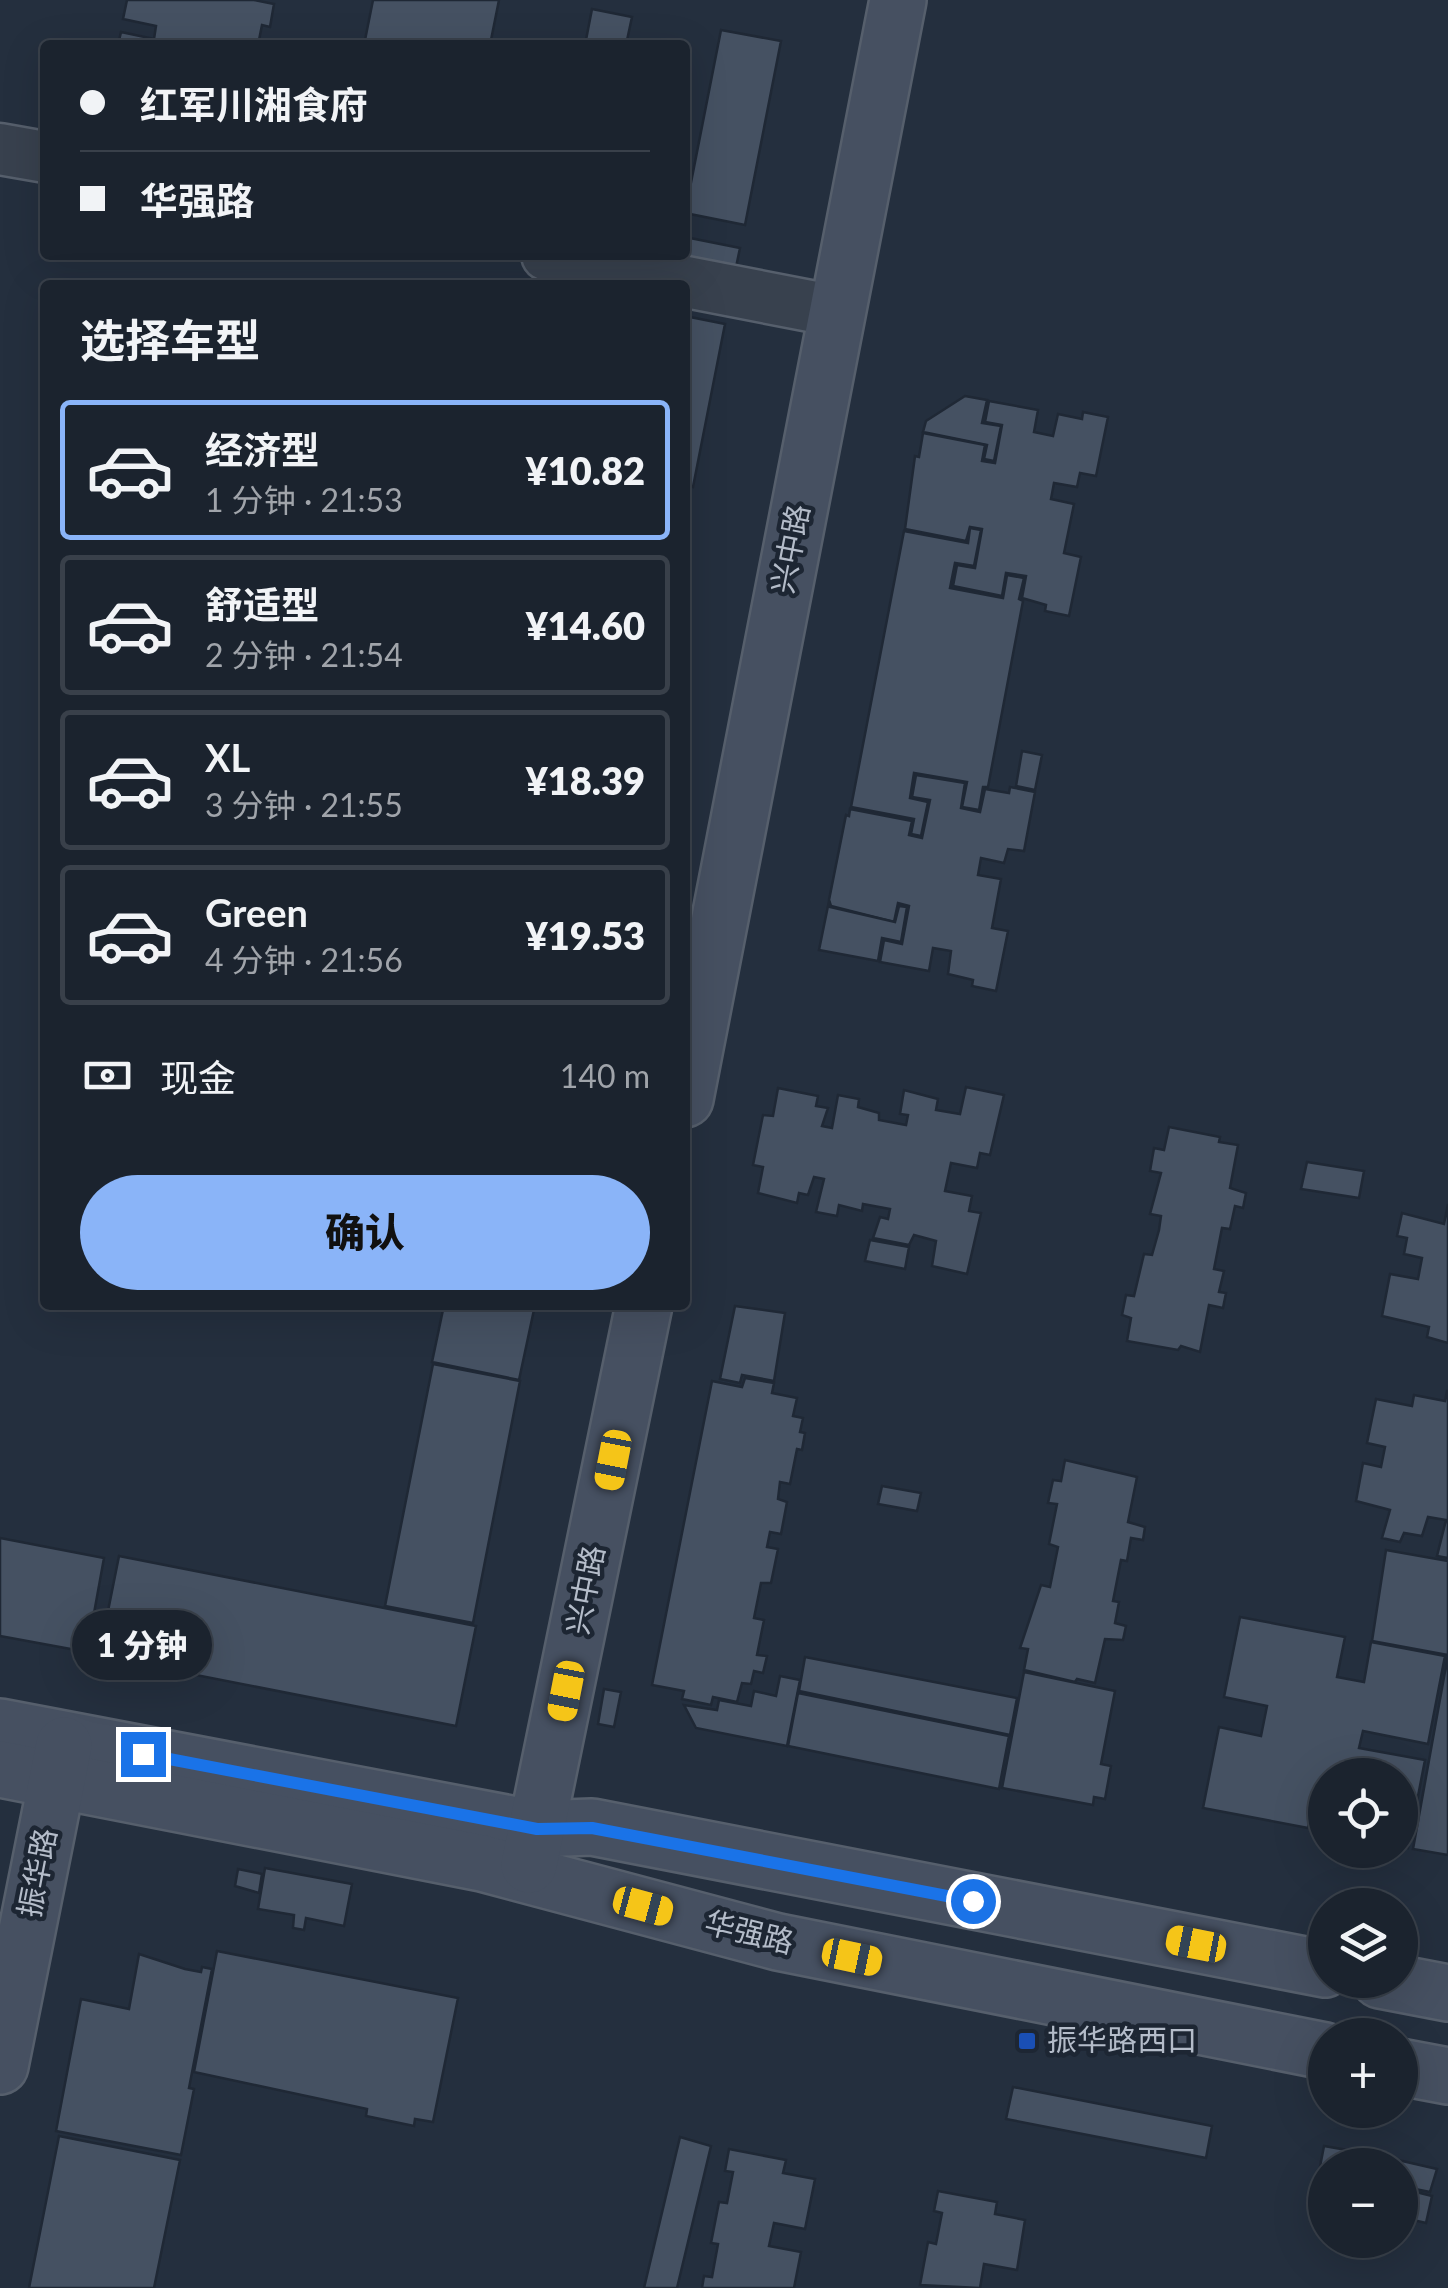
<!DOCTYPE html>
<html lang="zh">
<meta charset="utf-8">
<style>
body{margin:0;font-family:Lato,"Noto Sans SC",sans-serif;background:#282f3a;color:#f1f3f6;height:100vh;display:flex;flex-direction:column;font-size:38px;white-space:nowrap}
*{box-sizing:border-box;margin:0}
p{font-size:32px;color:#a0a4aa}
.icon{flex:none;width:55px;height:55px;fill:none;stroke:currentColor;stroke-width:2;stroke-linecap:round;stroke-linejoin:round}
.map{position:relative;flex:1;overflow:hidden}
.sheet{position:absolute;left:40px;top:280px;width:650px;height:1030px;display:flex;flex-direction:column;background:#1b232e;border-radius:10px;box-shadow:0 10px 40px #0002,0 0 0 2px #39404a}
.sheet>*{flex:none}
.guide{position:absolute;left:40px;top:40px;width:650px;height:220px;border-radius:10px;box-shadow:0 10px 40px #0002,0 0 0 2px #39404a;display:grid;align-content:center;height:220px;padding:0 40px;background:#1b232e}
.controls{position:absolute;left:1308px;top:1758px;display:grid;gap:20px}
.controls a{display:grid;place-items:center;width:110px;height:110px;border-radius:50%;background:#1b232e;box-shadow:0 10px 40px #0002,0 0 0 2px #39404a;font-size:50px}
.end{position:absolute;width:45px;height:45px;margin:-22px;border:12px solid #1a73e8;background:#fff;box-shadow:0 0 0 5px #fff}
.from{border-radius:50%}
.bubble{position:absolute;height:70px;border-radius:35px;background:#1b232e;box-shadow:0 10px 40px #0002,0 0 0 2px #39404a;font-size:32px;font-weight:800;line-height:70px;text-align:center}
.car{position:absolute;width:30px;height:60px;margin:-30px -15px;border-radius:12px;box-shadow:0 0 8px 2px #0007;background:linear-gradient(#f5c518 24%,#345 0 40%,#f5c518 0 76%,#345 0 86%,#f5c518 0)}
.guide b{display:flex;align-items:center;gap:35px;height:95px;font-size:38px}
.guide b+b{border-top:2px solid #39404a}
.guide i{width:25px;height:25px;background:#f1f3f6}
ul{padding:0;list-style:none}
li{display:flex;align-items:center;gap:30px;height:140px;margin:0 20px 15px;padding:0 20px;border:5px solid #39404a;border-radius:10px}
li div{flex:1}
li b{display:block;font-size:38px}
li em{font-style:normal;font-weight:800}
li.on{border-color:#8ab4f8}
li>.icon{width:90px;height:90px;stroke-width:1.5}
h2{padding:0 40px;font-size:45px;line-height:120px}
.pay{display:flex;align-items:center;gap:25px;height:110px;padding:0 40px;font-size:38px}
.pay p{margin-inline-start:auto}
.action{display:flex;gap:20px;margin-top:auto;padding:20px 40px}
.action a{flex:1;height:115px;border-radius:60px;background:#8ab4f8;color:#111;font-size:40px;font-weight:800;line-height:115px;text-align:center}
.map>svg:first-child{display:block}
</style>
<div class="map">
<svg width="1448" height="2288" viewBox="0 0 1448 2288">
<rect width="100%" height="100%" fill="#242f3e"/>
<g fill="#455162" stroke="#1f2835" stroke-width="2.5">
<path d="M127 0H254L274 4 270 27 262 25 258 45 238 41 237 45H118L121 32 154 39 156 26 123 19Z"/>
<path d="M373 0H499L490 45H364Z"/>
<path d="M592 9 632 17 626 45H585Z"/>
<path d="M721 30 781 41 745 225 685 213Z"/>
<path d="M685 237 740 248 735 272 653 255H685Z"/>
<path d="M685 316 725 324 693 487 685 485Z"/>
<path d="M965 396 987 400 982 423 1001 426 994 461 984 459 987 445 923 432 926 421Z"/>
<path d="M989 401 1038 410 1034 432 1053 436 1058 414 1082 419 1083 412 1108 417 1096 476 1080 473 1077 487 1054 483 1051 499 1074 504 1064 553 1081 557 1069 616 1045 611 1046 605 1022 598 1026 576 1006 573 1002 596 953 586 957 565 975 568 982 529 970 527 966 541 905 529 915 456 919 457 923 433 985 445 982 461 995 463 1002 425 985 422Z"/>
<path d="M970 528 981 530 974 566 955 563 950 588 1003 598 1007 575 1024 578 1019 599 1023 601 988 787H983L979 810 962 807 967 782 914 773 910 798 928 802 921 836 911 834 914 819 851 807 904 531 968 543Z"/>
<path d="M1022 751 1042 755 1035 790 1016 786Z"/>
<path d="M916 775 965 783 961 808 980 812 985 789 1009 793 1010 787 1035 792 1024 851 1008 849 1004 863 981 858 978 875 1001 879 992 928 1008 931 996 991 972 986 973 980 948 974 951 951 933 948 929 971 880 962 884 940 902 944 909 906 898 903 894 922 831 906 829 900 846 815 849 816 850 809 912 821 909 835 922 838 930 800 912 797Z"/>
<path d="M829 901 830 907 895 922 899 906 907 907 901 942 882 938 878 961 819 950Z"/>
<path d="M966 1087 1004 1095 990 1155 980 1153 977 1168 951 1163 945 1191 972 1196 969 1211 981 1213 967 1274 932 1266 936 1241 914 1235 909 1245 873 1238 880 1217 888 1219 890 1209 863 1204 862 1211 839 1205 837 1216 816 1212 824 1179 814 1177 808 1195 799 1193 797 1203 758 1193 763 1167 753 1165 763 1115 773 1116 778 1088 818 1096 816 1106 828 1108 822 1126 832 1128 838 1095 859 1099 858 1107 879 1113V1120L906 1125 908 1115 900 1114 904 1090 938 1099 936 1110 960 1114Z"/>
<path d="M1169 1127 1220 1137 1219 1142 1238 1145 1230 1188 1246 1193 1243 1208 1235 1206 1230 1229 1222 1228 1214 1269 1224 1271 1219 1292 1226 1293 1223 1308 1209 1305 1200 1352 1181 1346 1178 1350 1127 1341 1131 1318 1122 1315 1126 1295 1134 1296 1144 1254 1152 1255 1159 1230 1161 1216 1150 1214 1161 1173 1150 1171 1154 1148 1164 1150Z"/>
<path d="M1307 1162 1364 1171 1359 1198 1301 1189Z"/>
<path d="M1448 1204V1343L1427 1337 1429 1327 1382 1316 1390 1274 1418 1279 1422 1258 1404 1254 1407 1238 1397 1236 1402 1213 1444 1224Z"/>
<path d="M870 1240 909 1247 905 1269 865 1261Z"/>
<path d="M444 1305H535L519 1380 432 1362Z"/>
<path d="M735 1306 785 1313 774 1381 742 1375 740 1383 720 1379Z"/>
<path d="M433 1364 520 1381 473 1623 385 1606Z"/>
<path d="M745 1378 774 1383 772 1393 797 1398 793 1416 803 1418 800 1432 805 1433 802 1450 797 1449 790 1484 780 1482 778 1499 787 1502 781 1534 770 1532 767 1547 778 1549 771 1583H761L754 1618 764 1620 757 1655 767 1656 763 1673 754 1671 751 1684 742 1683 737 1702 713 1697 711 1705 682 1699 684 1691 652 1685 712 1381 742 1387Z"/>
<path d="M1447 1391H1448V1558L1437 1556 1446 1520 1428 1517 1422 1536 1404 1533 1400 1542 1382 1538 1390 1510 1356 1501 1363 1463 1381 1467 1385 1447 1367 1443 1376 1399 1412 1406 1414 1395 1445 1401Z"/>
<path d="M1065 1460 1137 1477 1128 1522 1145 1527 1143 1540 1131 1538 1127 1561 1121 1560 1113 1601 1119 1602 1115 1623 1126 1626 1123 1640 1105 1639 1095 1683 1077 1679 1075 1682 1024 1670 1028 1649 1020 1648 1041 1585 1050 1587 1058 1547 1049 1544 1057 1504 1048 1503 1053 1480 1061 1481Z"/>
<path d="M882 1486 921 1493 917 1511 878 1504Z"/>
<path d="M0 1538 104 1558 87 1652 0 1636Z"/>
<path d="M1386 1550 1448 1561V1855L1413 1849 1448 1655 1372 1641Z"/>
<path d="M119 1556 476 1626 456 1726 99 1656Z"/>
<path d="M1240 1617 1345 1637 1337 1677 1364 1682 1371 1642 1445 1656 1428 1744 1363 1731 1359 1748 1425 1760 1408 1848 1400 1846V1775H1325V1792L1315 1790 1308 1828 1203 1808 1219 1727 1261 1736 1267 1706 1224 1697Z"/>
<path d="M805 1657 1017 1698 1010 1735 799 1691Z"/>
<path d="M1024 1672 1115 1691 1101 1764 1111 1766 1105 1799 1094 1797 1093 1805 1002 1788Z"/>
<path d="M780 1676 800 1680 787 1746 696 1728 684 1705 717 1710 719 1700 751 1706 754 1691 776 1696Z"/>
<path d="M604 1689 621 1692 614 1727 598 1724Z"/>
<path d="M798 1693 1009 1736 999 1789 788 1746Z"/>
<path d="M265 1868 352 1884 344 1926 306 1918 304 1930 293 1928 294 1915 258 1909Z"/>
<path d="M238 1869 262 1874 259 1893 235 1886Z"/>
<path d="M217 1951 458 1998 433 2122 415 2119 414 2126 366 2116 367 2109 194 2072Z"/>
<path d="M139 1954 185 1969 201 1972 202 1967 212 1969 189 2088 194 2089 181 2155 56 2131 81 1999 129 2009Z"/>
<path d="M1013 2087 1212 2126 1206 2158 1006 2119Z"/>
<path d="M59 2136 180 2160 154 2288H29Z"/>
<path d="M680 2137 711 2146 677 2288H644Z"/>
<path d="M1324 2146 1347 2150 1354 2160 1353 2165H1325V2215L1311 2213Z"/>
<path d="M729 2149 786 2160 783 2173 815 2179 805 2229 774 2223 769 2246 801 2252 794 2288H702L704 2276 712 2277 718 2244 711 2243 719 2202 727 2203 733 2172 725 2171Z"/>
<path d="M1372 2154 1437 2169 1430 2192 1400 2186V2165H1369Z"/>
<path d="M1400 2188 1432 2196 1426 2223 1400 2217Z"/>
<path d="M938 2191 997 2202 995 2214 1025 2220 1017 2270 984 2264 980 2288 920 2285 928 2242 936 2244 942 2213 934 2211Z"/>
</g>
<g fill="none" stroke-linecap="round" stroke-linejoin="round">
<defs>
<g id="street">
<path d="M0 149 45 157"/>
<path d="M547 255 836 311"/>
</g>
<g id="secondary">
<path d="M685 1099 898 0"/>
<path d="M0 1727 537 1829 592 1827 1325 1969"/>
<path d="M0 1769 482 1863 778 1942 1325 2051"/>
<path d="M529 1865 644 1305"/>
<path d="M1380 1980 1448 1993"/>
<path d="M0 2066 64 1745"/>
<path d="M1400 2067 1448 2076"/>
</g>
</defs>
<use href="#street" stroke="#565f6c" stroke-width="55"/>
<use href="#secondary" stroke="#565f6c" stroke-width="60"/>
<use href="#street" stroke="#38414e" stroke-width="50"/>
<use href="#secondary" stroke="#465061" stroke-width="55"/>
</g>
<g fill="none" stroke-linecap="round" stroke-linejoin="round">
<path stroke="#1a73e8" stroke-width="12" d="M143 1754 537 1829 592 1828 973 1901"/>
</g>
<rect fill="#1a4fb4" stroke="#1d2633" stroke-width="4" x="1017" y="2031" width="20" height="20" rx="5"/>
<g text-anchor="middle" stroke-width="9" stroke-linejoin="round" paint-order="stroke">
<g font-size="30" fill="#b4bcc9" stroke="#1d2633">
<text transform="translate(791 549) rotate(-79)" y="10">兴中路</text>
<text transform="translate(586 1590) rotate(-79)" y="10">兴中路</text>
<text transform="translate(38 1873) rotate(-79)" y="10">振华路</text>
<text transform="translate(749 1933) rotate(14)" y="10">华强路</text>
</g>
<g font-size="30" fill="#b4bcc9" stroke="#1d2633" text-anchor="start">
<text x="1047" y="2051">振华路西口</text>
</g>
</g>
</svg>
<div class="controls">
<a><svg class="icon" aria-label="locate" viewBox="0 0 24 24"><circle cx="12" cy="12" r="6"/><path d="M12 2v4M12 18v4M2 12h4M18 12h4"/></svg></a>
<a><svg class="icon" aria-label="layers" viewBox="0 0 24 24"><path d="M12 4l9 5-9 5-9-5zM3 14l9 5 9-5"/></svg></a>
<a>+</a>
<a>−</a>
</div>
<i class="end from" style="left:973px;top:1901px"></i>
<i class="end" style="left:143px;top:1754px"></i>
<div class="bubble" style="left:72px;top:1610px;width:140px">1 分钟</div>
<i class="car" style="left:613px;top:1460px;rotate:191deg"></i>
<i class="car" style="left:566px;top:1691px;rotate:191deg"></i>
<i class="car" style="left:643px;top:1906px;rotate:105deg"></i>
<i class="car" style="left:1196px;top:1944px;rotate:281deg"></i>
<i class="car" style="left:852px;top:1957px;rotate:102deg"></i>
<div class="guide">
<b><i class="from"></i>红军川湘食府</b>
<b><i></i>华强路</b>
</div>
<section class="sheet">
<h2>选择车型</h2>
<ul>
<li class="on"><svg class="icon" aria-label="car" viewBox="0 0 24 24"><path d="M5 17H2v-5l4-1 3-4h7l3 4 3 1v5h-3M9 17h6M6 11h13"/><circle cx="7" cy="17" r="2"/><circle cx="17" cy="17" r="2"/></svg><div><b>经济型</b><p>1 分钟 · 21:53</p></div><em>¥10.82</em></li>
<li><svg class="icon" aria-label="car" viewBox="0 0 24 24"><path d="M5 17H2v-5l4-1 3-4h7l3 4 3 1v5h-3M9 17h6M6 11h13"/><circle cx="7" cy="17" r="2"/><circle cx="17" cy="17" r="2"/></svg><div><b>舒适型</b><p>2 分钟 · 21:54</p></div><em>¥14.60</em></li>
<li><svg class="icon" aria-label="car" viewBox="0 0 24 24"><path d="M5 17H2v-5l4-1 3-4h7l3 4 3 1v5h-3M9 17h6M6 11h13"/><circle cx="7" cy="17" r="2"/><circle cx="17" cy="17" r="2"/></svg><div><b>XL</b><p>3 分钟 · 21:55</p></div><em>¥18.39</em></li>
<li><svg class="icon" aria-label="car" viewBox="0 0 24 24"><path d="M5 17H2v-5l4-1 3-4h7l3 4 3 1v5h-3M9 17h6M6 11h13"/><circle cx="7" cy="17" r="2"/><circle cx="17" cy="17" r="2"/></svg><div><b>Green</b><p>4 分钟 · 21:56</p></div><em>¥19.53</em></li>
</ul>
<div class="pay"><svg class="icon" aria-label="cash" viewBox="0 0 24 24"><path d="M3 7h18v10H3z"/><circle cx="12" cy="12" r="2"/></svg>现金<p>140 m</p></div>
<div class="action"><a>确认</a></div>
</section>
</div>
